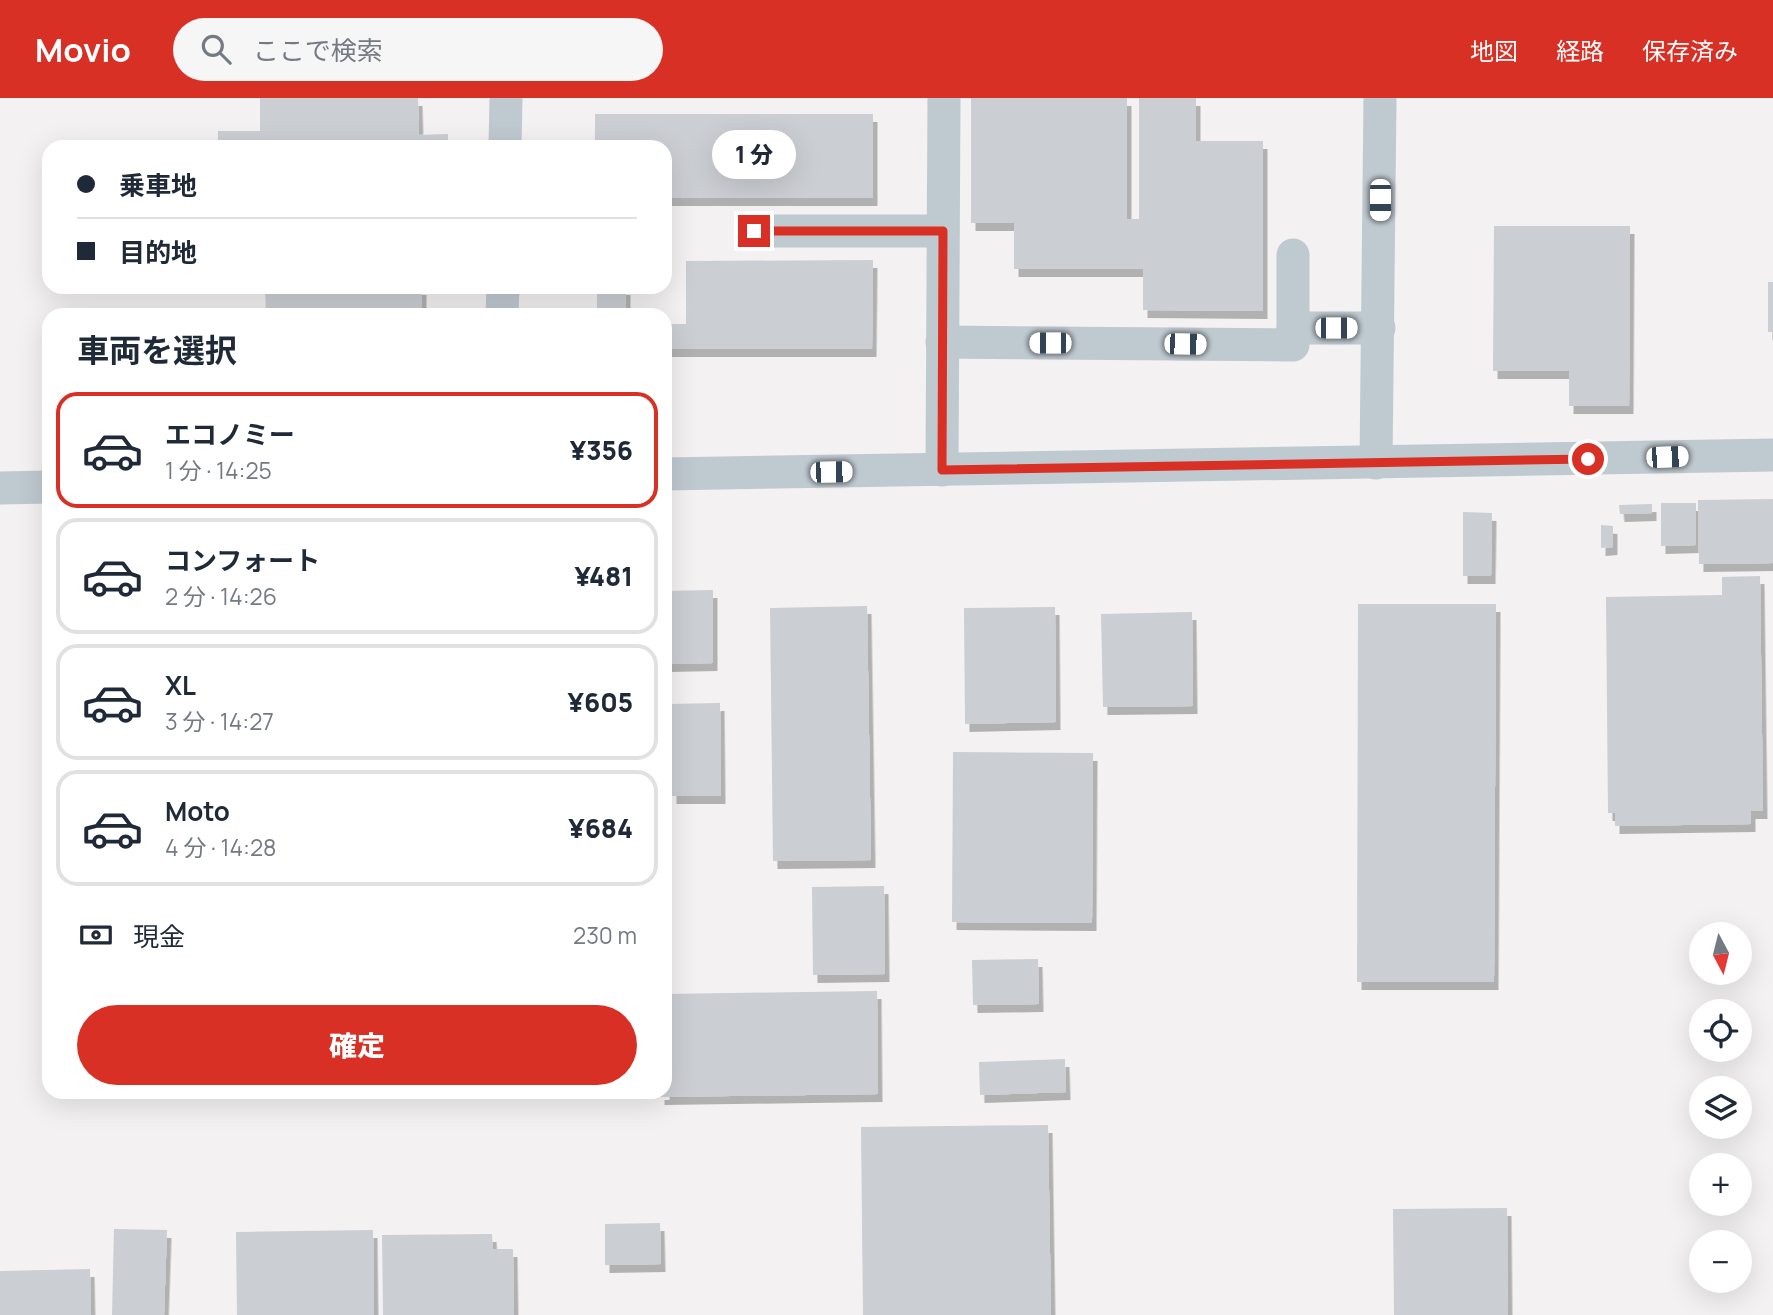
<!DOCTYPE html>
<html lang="ja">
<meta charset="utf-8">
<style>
body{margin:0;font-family:Manrope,"Noto Sans JP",sans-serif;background:#f6f6f7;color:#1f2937;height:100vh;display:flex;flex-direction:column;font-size:26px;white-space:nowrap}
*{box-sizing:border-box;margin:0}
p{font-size:23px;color:#747a83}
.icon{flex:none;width:38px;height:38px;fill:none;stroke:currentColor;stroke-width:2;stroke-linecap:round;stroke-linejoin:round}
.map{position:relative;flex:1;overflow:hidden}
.drawer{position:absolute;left:42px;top:210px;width:630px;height:791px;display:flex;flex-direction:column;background:#fff;border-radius:21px;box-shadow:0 7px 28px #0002}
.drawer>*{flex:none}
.banner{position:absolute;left:42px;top:42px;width:630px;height:154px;border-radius:21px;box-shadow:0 7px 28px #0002;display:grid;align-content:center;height:154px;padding:0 35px;background:#fff}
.needle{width:46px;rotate:173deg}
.fabs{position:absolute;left:1689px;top:824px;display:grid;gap:14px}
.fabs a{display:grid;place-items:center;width:63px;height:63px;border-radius:50%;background:#fff;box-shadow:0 7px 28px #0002;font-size:35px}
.end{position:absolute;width:32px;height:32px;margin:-16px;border:9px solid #d93025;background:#fff;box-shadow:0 0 0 4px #fff}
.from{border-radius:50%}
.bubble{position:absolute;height:49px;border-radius:24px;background:#fff;box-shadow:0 7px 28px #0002;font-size:23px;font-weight:800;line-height:49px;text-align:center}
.car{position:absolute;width:21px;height:42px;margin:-21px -10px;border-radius:9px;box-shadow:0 0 5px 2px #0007;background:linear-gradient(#fff 24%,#345 0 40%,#fff 0 76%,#345 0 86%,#fff 0)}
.banner b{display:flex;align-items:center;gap:24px;height:66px;font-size:26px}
.banner b+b{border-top:2px solid #e0e1e3}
.banner i{width:18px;height:18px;background:#1f2937}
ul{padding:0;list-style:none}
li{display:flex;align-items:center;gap:21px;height:116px;margin:0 14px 10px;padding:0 21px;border:4px solid #e0e1e3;border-radius:21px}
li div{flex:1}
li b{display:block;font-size:26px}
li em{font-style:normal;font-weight:800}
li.active{border-color:#d93025}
li>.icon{width:63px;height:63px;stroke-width:1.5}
h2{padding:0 35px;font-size:32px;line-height:84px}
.pay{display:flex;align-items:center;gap:18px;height:77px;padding:0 35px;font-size:26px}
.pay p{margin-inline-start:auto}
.cta{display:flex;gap:14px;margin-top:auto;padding:14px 35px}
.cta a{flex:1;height:80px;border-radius:42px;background:#d93025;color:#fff;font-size:28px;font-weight:800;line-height:80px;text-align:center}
header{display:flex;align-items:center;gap:42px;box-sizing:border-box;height:98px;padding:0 35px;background:#d93025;color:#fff}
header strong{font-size:33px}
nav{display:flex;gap:38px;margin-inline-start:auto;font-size:24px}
.search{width:490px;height:63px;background:#f6f6f7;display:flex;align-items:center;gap:18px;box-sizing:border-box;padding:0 24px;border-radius:38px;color:#747a83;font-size:26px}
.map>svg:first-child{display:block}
</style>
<header>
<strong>Movio</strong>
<div class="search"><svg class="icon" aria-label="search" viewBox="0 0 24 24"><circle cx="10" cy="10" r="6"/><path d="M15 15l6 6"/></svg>ここで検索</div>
<nav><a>地図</a><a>経路</a><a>保存済み</a></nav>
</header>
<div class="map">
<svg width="1773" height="1217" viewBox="0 0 1773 1217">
<defs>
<filter id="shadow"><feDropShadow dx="4.5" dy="8" stdDeviation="0" flood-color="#0004"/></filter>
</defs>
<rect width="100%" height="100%" fill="#f3f1f1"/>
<g fill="#cbced3" filter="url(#shadow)">
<path d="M260 0H418L419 37 448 36V49H218V33H260Z"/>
<path d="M971 0H1127V121H1139V0H1196V43H1263V213L1143 212V171H1014V125H971Z"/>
<path d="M595 16H873V100H665V49H595Z"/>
<path d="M1494 128H1630L1629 308H1569V273H1493Z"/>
<path d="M873 162 872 251H665V226H686V163Z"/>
<rect x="1768" y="184" width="5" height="50"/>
<path d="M265 189H422V217H266Z"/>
<rect x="597" y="189" width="29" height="23"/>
<path d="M1773 401V465L1699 466 1698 402Z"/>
<path d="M1661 405H1696V447L1661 448Z"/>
<path d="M1652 406V415L1620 416 1619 407Z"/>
<path d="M1463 414 1492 415 1491 478H1463Z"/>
<path d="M1601 427 1613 428V449L1601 450Z"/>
<path d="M1760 478 1763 713H1751V726L1615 728V715H1608L1606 499 1722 497V479Z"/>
<path d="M713 492V565L665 566V493Z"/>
<path d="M1358 506H1496L1494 884H1357Z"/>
<path d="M867 508 871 762 773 763 770 510Z"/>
<path d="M1055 509 1056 624 965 626 964 510Z"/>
<path d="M1192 514 1193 608 1103 609 1101 516Z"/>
<path d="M720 605 721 698H672L670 606Z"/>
<path d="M953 654 1093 655 1092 825 952 824Z"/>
<path d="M884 788 885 876 813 877 812 789Z"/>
<path d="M1038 861 1039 906 973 907 972 862Z"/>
<path d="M877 893 878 996 660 999V994H665V896Z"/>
<path d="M1065 961 1066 994 980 997 979 964Z"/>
<path d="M1048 1027 1051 1217H863L861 1029Z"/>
<path d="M1507 1110 1508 1217H1394L1393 1111Z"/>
<path d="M660 1125 661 1166 605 1167V1126Z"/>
<path d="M114 1131 167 1132 164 1217H112Z"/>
<path d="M373 1132 374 1217H237L236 1134Z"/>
<path d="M492 1136 493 1151H513L514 1217H383L382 1137Z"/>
<path d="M90 1171 91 1217H0V1173Z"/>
</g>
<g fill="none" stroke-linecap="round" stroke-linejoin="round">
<g stroke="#bfc9d0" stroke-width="33">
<path d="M505 49 506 0"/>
<path d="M754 133H943"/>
<path d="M502 217 503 189"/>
<path d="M1293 230H1379"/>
<path d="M942 244 1293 247V157"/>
<path d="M1376 365 1380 0"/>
<path d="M942 372 944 0"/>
<path d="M665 376 1773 357"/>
<path d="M0 390 49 389"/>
</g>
</g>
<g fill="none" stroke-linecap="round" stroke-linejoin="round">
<path stroke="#d93025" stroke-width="9" d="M754 133H943L942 372 1588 361"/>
</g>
</svg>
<div class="fabs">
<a><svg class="needle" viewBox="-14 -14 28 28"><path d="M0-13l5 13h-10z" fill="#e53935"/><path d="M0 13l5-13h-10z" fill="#747a83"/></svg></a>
<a><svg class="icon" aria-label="locate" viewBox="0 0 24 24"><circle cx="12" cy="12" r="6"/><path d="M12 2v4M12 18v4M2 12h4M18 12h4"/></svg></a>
<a><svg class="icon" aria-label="layers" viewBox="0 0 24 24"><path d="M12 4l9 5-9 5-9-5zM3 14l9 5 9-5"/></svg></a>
<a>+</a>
<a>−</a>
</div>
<i class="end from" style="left:1588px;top:361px"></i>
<i class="end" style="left:754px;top:133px"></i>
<div class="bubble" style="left:712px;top:32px;width:84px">1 分</div>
<i class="car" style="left:1380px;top:102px;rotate:180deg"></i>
<i class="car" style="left:1336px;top:230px;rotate:90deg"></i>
<i class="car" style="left:1050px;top:245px;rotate:270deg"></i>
<i class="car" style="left:1185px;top:246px;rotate:91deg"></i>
<i class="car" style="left:1667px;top:359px;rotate:88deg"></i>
<i class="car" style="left:831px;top:374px;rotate:89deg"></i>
<div class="banner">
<b><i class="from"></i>乗車地</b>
<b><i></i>目的地</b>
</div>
<section class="drawer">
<h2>車両を選択</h2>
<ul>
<li class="active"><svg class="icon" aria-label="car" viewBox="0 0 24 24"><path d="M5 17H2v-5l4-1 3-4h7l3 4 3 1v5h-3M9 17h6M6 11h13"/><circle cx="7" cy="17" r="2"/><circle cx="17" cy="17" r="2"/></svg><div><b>エコノミー</b><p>1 分 · 14:25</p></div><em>¥356</em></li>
<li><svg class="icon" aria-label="car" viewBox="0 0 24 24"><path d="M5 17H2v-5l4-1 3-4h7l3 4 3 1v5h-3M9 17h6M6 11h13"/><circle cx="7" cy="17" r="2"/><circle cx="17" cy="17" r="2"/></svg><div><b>コンフォート</b><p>2 分 · 14:26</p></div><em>¥481</em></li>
<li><svg class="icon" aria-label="car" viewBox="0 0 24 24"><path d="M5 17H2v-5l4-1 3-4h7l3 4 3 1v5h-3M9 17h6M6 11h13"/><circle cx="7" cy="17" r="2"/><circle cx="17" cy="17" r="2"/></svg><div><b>XL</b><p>3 分 · 14:27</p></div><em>¥605</em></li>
<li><svg class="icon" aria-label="car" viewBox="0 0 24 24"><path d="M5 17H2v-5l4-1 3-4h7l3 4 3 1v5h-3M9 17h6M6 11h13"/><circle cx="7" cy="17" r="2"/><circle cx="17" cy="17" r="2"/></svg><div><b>Moto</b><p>4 分 · 14:28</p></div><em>¥684</em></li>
</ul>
<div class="pay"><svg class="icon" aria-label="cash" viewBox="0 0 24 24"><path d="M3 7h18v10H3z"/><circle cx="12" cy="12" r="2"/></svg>現金<p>230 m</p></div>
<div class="cta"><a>確定</a></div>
</section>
</div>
